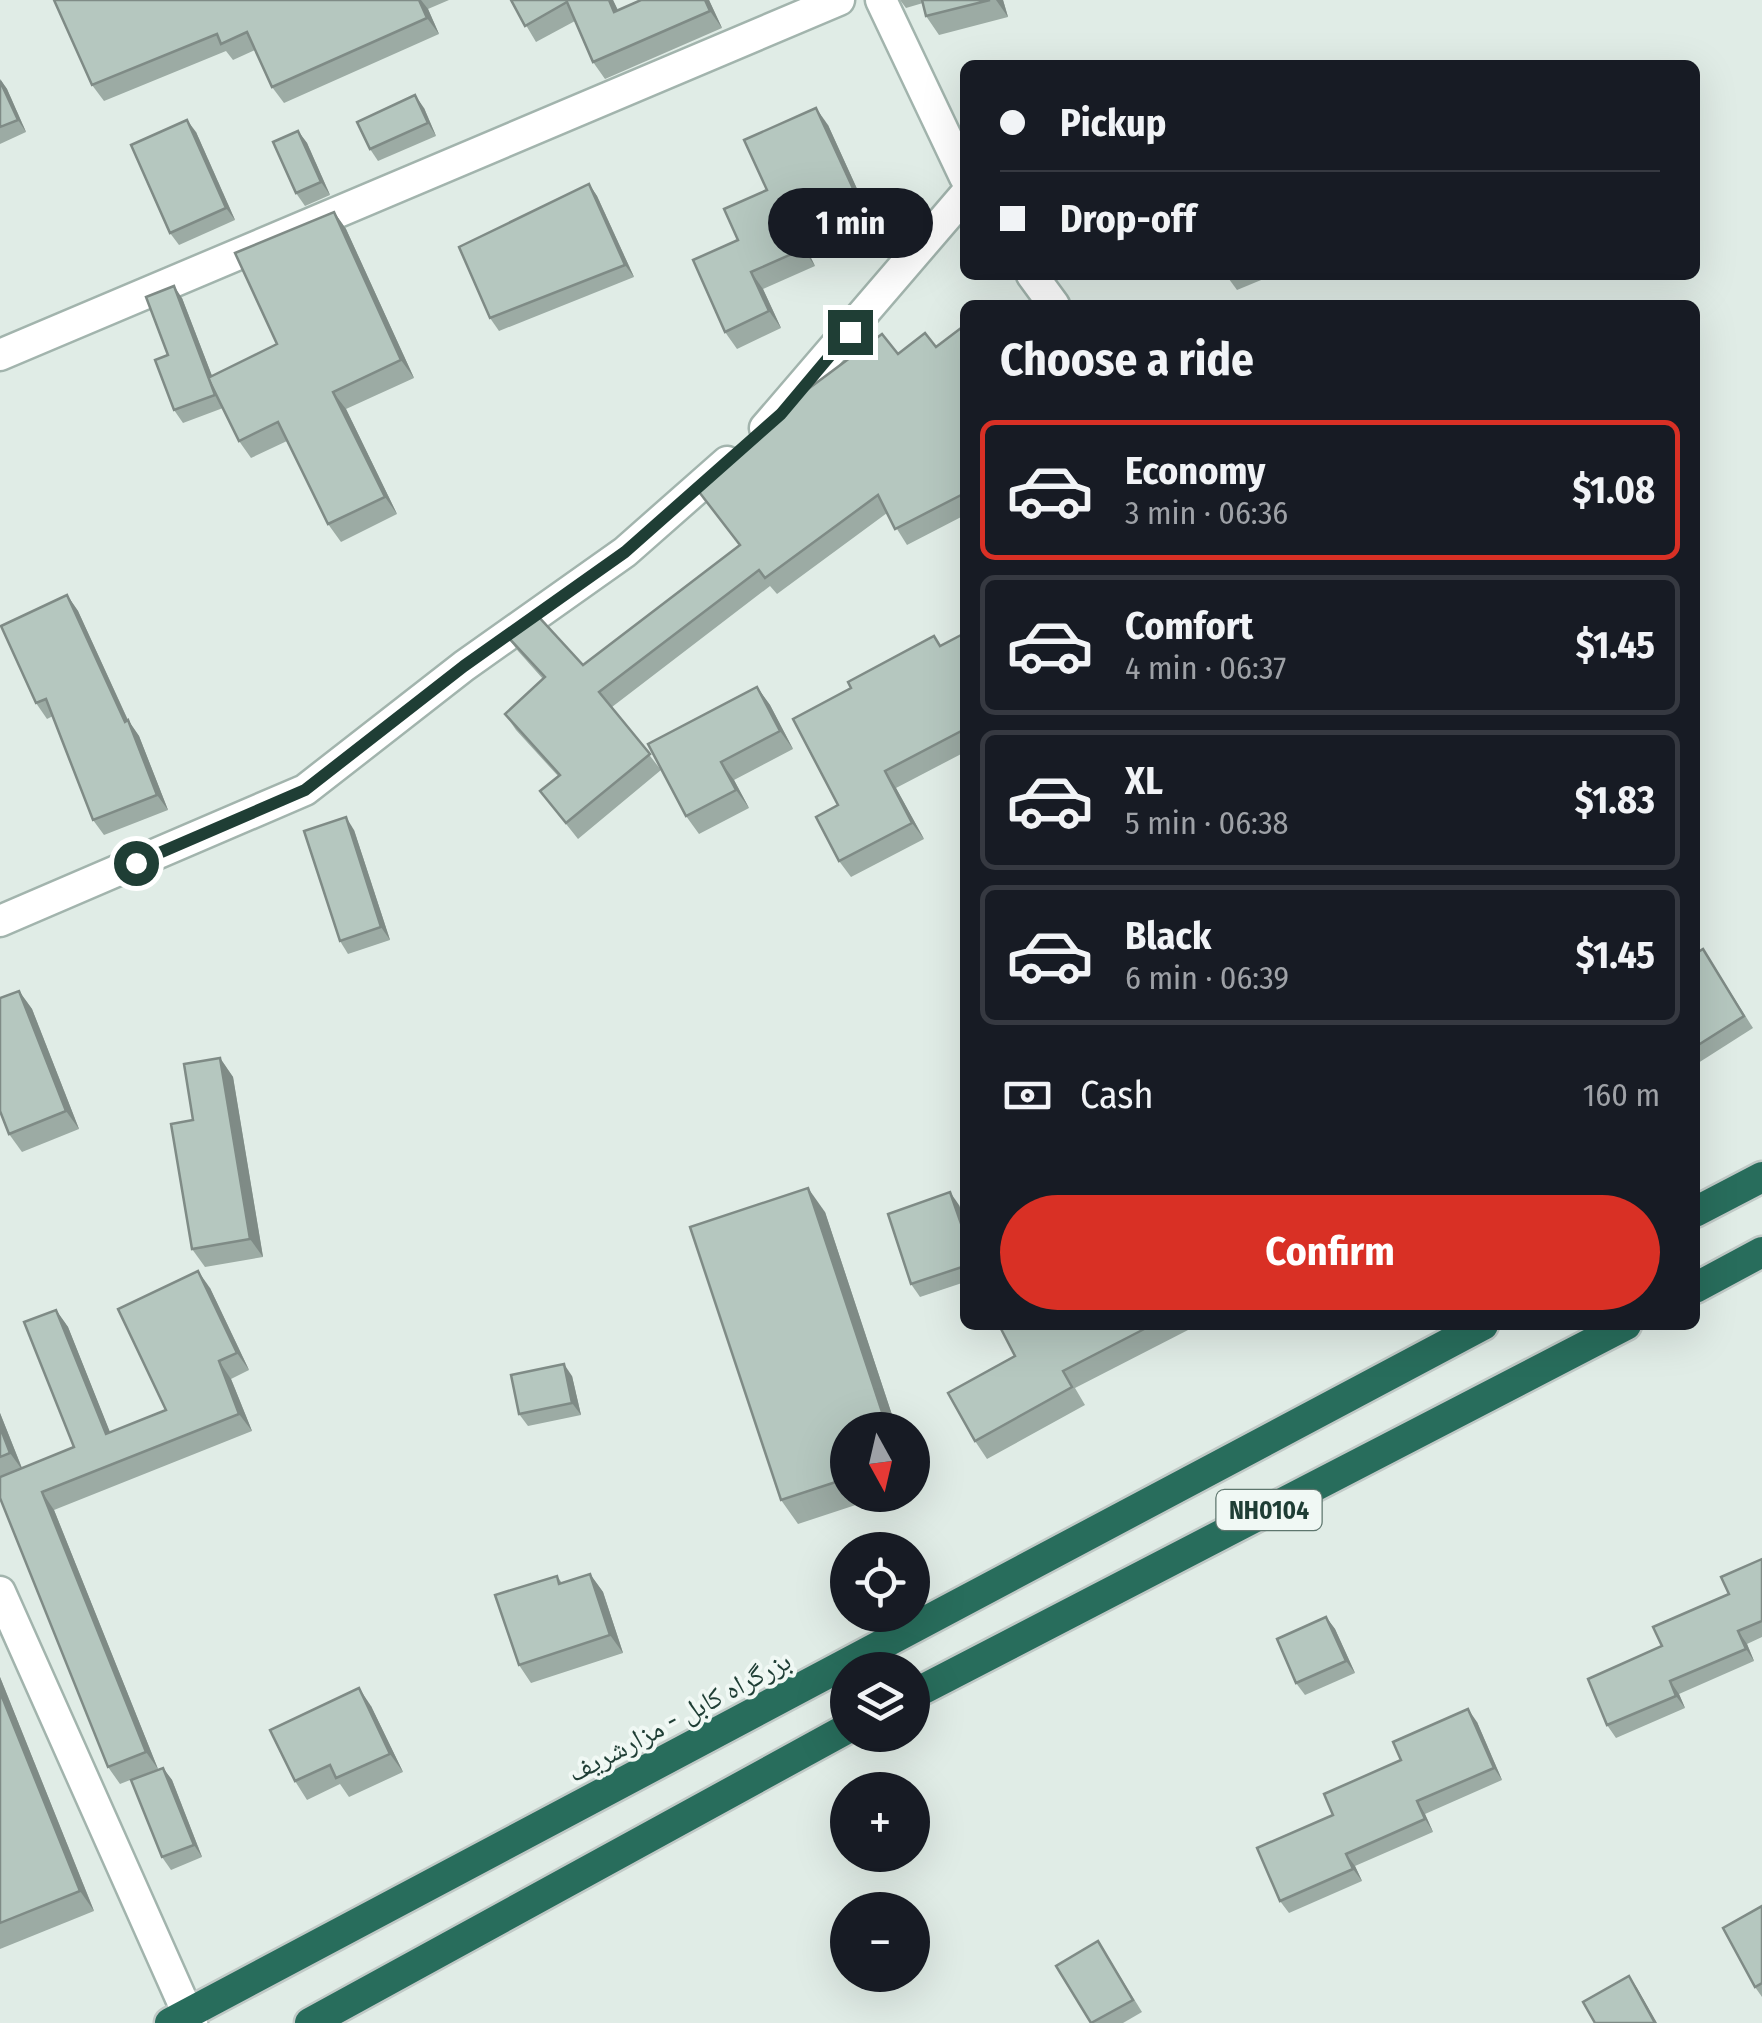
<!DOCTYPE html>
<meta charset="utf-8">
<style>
body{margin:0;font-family:"Fira Sans Condensed","Noto Naskh Arabic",sans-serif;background:#242831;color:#f1f3f6;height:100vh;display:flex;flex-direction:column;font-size:38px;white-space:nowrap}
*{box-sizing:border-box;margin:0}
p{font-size:32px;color:#9ea1a6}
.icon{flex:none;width:55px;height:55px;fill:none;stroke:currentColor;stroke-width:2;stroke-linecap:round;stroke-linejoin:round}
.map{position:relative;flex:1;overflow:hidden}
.sheet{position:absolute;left:960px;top:300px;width:740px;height:1030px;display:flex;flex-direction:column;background:#171b24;border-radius:15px;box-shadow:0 10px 40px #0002}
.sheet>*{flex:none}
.guide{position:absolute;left:960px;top:60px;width:740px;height:220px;border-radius:15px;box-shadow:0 10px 40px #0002;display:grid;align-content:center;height:220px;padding:0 40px;background:#171b24}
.needle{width:65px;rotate:172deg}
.tools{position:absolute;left:830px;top:1412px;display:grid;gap:20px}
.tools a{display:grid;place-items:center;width:100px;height:100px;border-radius:50%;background:#171b24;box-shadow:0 10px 40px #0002;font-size:50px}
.end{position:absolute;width:45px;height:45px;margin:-22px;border:12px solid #1f3e35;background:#fff;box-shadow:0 0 0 5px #fff}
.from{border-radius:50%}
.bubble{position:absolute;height:70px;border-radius:35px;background:#171b24;box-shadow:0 10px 40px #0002;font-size:32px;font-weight:700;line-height:70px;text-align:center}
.guide b{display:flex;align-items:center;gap:35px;height:95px;font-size:38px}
.guide b+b{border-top:2px solid #363941}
.guide i{width:25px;height:25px;background:#f1f3f6}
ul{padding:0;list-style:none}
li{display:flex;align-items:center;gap:30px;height:140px;margin:0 20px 15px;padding:0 20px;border:5px solid #363941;border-radius:15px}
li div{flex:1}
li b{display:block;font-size:38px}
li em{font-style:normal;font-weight:700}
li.on{border-color:#d93025}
li>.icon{width:90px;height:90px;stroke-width:1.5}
h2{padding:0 40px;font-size:45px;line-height:120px}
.pay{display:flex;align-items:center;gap:25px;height:110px;padding:0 40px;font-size:38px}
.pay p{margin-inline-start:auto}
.primary-button{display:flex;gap:20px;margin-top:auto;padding:20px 40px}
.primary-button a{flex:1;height:115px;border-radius:60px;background:#d93025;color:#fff;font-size:40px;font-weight:700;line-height:115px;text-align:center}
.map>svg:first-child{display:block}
</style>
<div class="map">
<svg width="1762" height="2023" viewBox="0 0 1762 2023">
<rect width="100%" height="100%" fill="#e0ece6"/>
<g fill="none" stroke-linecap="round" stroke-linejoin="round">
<defs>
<g id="street">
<path d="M881 0 965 177"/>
<path d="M1032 275 1054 305"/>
<path d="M0 355 839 0"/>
<path d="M765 428 965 195"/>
<path d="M0 921 305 790 464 666 625 552 727 462"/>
<path d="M0 1592 192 2023"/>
</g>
<g id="highway">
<path d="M1695 1212 1762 1177"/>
<path d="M1695 1288 1762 1252"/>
<path d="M912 1695 1626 1325"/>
<path d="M170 2023 1483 1325"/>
<path d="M310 2023 848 1728"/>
</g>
</defs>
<use href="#street" stroke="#a2b4ad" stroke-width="35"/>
<use href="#highway" stroke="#c0c9c6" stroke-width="35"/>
<use href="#street" stroke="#fff" stroke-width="30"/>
<use href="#highway" stroke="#286d5c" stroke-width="30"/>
</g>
<g fill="#9caba4">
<path d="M54 0H449L428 9 439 34 284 103 272 87 255 50 233 60 226 51 104 101 92 85Z"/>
<path d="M511 0H613L618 10 641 0H709L722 28 605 79 593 62 575 21 536 42Z"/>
<path d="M900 0H1003L1008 17 939 35 926 16 923 3 906 8Z"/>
<path d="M0 79 7 89 26 132 0 144Z"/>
<path d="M424 108 436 136 378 161 370 149Z"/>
<path d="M828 125 873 224 809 254 815 266 763 289 781 328 737 349 725 332 738 240 767 190Z"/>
<path d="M298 131 307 143 330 195 305 206 296 193Z"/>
<path d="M196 132 235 220 179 245 170 233Z"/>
<path d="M589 184 597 196 634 277 499 331 490 318Z"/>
<path d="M334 212 346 229 414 378 346 409 397 514 341 542 328 524 287 441 251 458 239 441 223 408 183 423 174 410 168 355 182 298 212 376 277 344Z"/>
<path d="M1226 275H1273L1237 290Z"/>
<path d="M965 325V515L907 545 887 513 777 594 770 586 612 707 661 770 578 839 540 791 558 776 516 730 505 714 543 679 518 651 506 635 583 665 740 546 696 488 898 354 936 347Z"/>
<path d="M67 595 78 611 128 720 139 736 168 810 104 835 93 820 53 716 47 719 36 703Z"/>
<path d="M965 633V752L896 788 924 839 851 877 839 861 838 805 941 646Z"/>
<path d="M757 687 770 705 793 749 734 780 749 808 699 834 686 816Z"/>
<path d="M354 830 390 940 348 954 340 941Z"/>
<path d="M1703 949 1753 1028 1695 1065V954Z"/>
<path d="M19 991 32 1009 79 1129 22 1152 9 1134Z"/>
<path d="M220 1058 233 1077 263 1257 205 1267 192 1249 193 1120Z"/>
<path d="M959 1205 965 1222V1282L920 1297 911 1284Z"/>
<path d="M825 1212 897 1430H848V1495H886L798 1524 781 1500Z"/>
<path d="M210 1288 249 1370 231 1379 252 1431 54 1510 158 1769 120 1784 108 1767 0 1498V1413L22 1468 74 1447 56 1310 68 1327 110 1433 166 1410Z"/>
<path d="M999 1325H1188L1190 1329 1075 1388 1085 1405 987 1459 975 1441 1015 1356Z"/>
<path d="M572 1376 581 1415 528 1426 519 1414Z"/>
<path d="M1762 1559V1637L1747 1644 1754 1661 1679 1694 1685 1708 1616 1738 1607 1725 1662 1646 1729 1594Z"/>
<path d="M590 1574 603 1592 623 1653 531 1683 519 1665 557 1576 562 1583Z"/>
<path d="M1326 1617 1335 1629 1355 1673 1305 1695 1296 1683Z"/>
<path d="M0 1677 94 1911 0 1949Z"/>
<path d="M371 1706 403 1772 349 1797 340 1784 307 1800 295 1781Z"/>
<path d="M1477 1722 1502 1780 1425 1814 1433 1832 1355 1866 1362 1881 1289 1913 1280 1901 1333 1815 1401 1760Z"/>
<path d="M163 1768 172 1780 202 1857 171 1870 162 1857Z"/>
<path d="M1762 1906V1997L1755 1987Z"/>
<path d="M1098 1941 1142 2012 1123 2023H1091Z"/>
</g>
<g fill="#7f8b86">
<path d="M419 0H421L428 9 439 34 427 18Z"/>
<path d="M609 0H613L626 28 614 12Z"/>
<path d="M705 0H709L722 28 710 11Z"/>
<path d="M996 0H1003L1008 17Z"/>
<path d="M0 79 7 89 26 132 18 120Z"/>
<path d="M415 95 424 108 436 136 428 123Z"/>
<path d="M816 108 828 125 873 224 862 208Z"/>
<path d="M187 120 196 132 235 220 226 208Z"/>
<path d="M298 131 307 143 330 195 321 182Z"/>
<path d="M589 184 597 196 634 277 625 265Z"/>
<path d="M334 212 346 229 414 378 401 360Z"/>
<path d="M797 237 809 254 815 266 803 249Z"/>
<path d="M751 272 763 289 781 328 769 311Z"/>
<path d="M174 286 182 298 224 407 215 395Z"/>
<path d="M333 392 346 409 397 514 385 497Z"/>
<path d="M67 595 78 611 130 725 128 720 139 736 168 810 157 795Z"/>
<path d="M757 687 770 705 793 749 780 731Z"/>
<path d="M721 762 734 780 749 808 736 790Z"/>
<path d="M885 771 896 788 924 839 912 823Z"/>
<path d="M346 817 354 830 390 940 381 927Z"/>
<path d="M19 991 32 1009 79 1129 66 1111Z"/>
<path d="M220 1058 233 1077 263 1257 250 1239Z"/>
<path d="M808 1188 825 1212 897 1430H888Z"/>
<path d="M950 1192 959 1205 965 1222V1235Z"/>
<path d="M198 1271 210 1288 249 1370 237 1353Z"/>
<path d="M56 1310 68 1327 118 1452 106 1434Z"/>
<path d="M219 1361 231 1379 252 1431 239 1414Z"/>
<path d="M564 1364 572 1376 581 1415 572 1403Z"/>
<path d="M0 1413 23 1471 10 1453 0 1427Z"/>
<path d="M42 1492 54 1510 158 1769 146 1752Z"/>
<path d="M590 1574 603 1592 623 1653 610 1635Z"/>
<path d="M1326 1617 1335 1629 1355 1673 1346 1661Z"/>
<path d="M1738 1631 1747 1644 1754 1661 1746 1649Z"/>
<path d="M0 1677 94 1911 80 1891 0 1692Z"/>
<path d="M1670 1681 1679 1694 1685 1708 1676 1696Z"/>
<path d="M359 1688 371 1706 403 1772 390 1754Z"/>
<path d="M1468 1709 1477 1722 1502 1780 1494 1768Z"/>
<path d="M163 1768 172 1780 202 1857 194 1845Z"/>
<path d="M1417 1801 1425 1814 1433 1832 1425 1819Z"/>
<path d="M1346 1854 1355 1866 1362 1881 1353 1869Z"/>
<path d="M1629 1976 1637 1988 1657 2023H1655Z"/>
</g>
<g fill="#b5c7bf" stroke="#7f8b86" stroke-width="2.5">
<path d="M54 0H419L427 18 272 87 247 32 221 44 217 34 92 85Z"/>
<path d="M511 0H609L614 12 641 0H705L710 11 593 62 567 2 525 26Z"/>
<path d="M922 0H990L926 16Z"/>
<path d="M0 81 18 120 0 127Z"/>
<path d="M415 95 428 123 370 149 357 122Z"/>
<path d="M816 108 862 208 797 237 803 249 751 272 769 311 725 332 693 260 738 240 724 209 767 190 744 140Z"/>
<path d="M187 120 226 208 170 233 131 145Z"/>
<path d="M298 131 321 182 296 193 273 142Z"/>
<path d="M589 184 625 265 490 318 459 247Z"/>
<path d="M334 212 401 360 333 392 385 497 328 524 278 422 239 441 208 378 277 344 235 253Z"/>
<path d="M174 286 215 395 174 410 155 360 168 355 146 297Z"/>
<path d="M965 325V493L895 529 878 495 765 578 759 570 599 692 650 754 566 823 540 791 560 775 505 714 545 677 506 635 536 614 583 665 740 545 696 488 792 401 882 334 898 354 925 333 936 347Z"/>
<path d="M67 595 125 722 128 720 157 795 93 820 46 699 36 703 1 626Z"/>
<path d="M965 633V729L885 771 912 823 839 861 816 817 838 805 793 719 851 688 848 682 934 636 940 646Z"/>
<path d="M757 687 780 731 721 762 736 790 686 816 648 744Z"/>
<path d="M346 817 381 927 340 941 304 831Z"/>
<path d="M1703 949 1744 1016 1695 1047V954Z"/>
<path d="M19 991 66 1111 9 1134 0 1111V998Z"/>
<path d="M220 1058 250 1239 192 1249 171 1124 193 1120 184 1064Z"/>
<path d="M808 1188 888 1430H848V1478L781 1500 690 1227Z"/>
<path d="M950 1192 965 1235V1266L911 1284 888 1214Z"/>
<path d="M198 1271 237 1353 219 1361 239 1414 42 1492 146 1752 108 1767 0 1498V1477L74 1447 24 1322 56 1310 106 1434 166 1410 118 1309Z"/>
<path d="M999 1325H1152L1063 1371 1072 1387 975 1441 948 1393 1015 1356Z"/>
<path d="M564 1364 572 1403 519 1414 511 1375Z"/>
<path d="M0 1427 10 1453 0 1457Z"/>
<path d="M1762 1559V1621L1738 1631 1746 1649 1670 1681 1676 1696 1607 1725 1588 1679 1662 1646 1653 1627 1729 1594 1721 1577Z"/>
<path d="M590 1574 610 1635 519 1665 495 1595 557 1576 559 1584Z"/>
<path d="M1326 1617 1346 1661 1296 1683 1277 1639Z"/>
<path d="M359 1688 390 1754 336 1778 330 1765 295 1781 270 1730Z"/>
<path d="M0 1692 80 1891 0 1923Z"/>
<path d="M1468 1709 1494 1768 1417 1801 1425 1819 1346 1854 1353 1869 1280 1901 1257 1848 1333 1815 1324 1794 1401 1760 1393 1742Z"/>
<path d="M163 1768 194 1845 162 1857 131 1780Z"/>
<path d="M1762 1906V1983L1755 1987 1723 1928Z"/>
<path d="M1098 1941 1133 2000 1091 2023 1056 1966Z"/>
<path d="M1629 1976 1655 2023H1595L1583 2002Z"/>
</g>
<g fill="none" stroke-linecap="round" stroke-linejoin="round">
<path stroke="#1f3e35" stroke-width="12" d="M136 863 305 790 464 666 625 552 781 414 850 332"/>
</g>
<g text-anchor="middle" stroke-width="8" stroke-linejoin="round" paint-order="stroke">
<rect fill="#f0f8f4" stroke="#5e766e" stroke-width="2.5" x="1216.5" y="1490" width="105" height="40" rx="8"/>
<g font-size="25" font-weight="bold" fill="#1f3e35">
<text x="1269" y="1519">NH0104</text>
</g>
<g font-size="28" fill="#1f3e35" stroke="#f0f8f4">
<text transform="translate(679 1716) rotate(-28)" y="10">بزرگراه کابل - مزارشریف</text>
</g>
</g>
</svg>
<div class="tools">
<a><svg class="needle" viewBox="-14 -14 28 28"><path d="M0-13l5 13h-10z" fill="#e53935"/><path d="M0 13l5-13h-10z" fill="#9ea1a6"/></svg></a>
<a><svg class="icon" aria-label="locate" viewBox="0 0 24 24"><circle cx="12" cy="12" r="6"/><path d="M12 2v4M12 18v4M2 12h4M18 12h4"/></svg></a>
<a><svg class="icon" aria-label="layers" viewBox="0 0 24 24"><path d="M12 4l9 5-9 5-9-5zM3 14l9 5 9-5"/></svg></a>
<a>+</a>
<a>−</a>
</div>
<i class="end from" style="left:136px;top:863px"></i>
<i class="end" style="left:850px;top:332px"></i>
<div class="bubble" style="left:768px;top:188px;width:165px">1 min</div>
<div class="guide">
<b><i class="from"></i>Pickup</b>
<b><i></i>Drop-off</b>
</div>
<section class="sheet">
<h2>Choose a ride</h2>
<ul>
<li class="on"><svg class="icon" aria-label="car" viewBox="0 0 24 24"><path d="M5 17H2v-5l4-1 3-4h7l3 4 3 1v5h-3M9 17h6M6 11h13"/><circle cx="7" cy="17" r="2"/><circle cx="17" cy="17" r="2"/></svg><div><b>Economy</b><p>3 min · 06:36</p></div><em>$1.08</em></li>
<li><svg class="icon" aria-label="car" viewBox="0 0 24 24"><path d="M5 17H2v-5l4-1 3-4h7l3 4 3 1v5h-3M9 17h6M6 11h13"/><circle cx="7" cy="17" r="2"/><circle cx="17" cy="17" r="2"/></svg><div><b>Comfort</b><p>4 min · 06:37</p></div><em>$1.45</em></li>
<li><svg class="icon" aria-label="car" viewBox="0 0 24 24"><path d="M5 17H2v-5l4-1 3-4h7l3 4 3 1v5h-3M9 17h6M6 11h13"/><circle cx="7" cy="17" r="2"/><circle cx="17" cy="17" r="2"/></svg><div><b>XL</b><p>5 min · 06:38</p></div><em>$1.83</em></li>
<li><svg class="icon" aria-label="car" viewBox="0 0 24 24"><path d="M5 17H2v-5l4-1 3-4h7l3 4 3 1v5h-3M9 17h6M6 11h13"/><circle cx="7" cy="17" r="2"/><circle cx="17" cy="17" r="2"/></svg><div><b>Black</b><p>6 min · 06:39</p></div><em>$1.45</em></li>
</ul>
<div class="pay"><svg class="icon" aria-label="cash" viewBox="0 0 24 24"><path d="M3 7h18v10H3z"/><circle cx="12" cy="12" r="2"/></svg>Cash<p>160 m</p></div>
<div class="primary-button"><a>Confirm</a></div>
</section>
</div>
